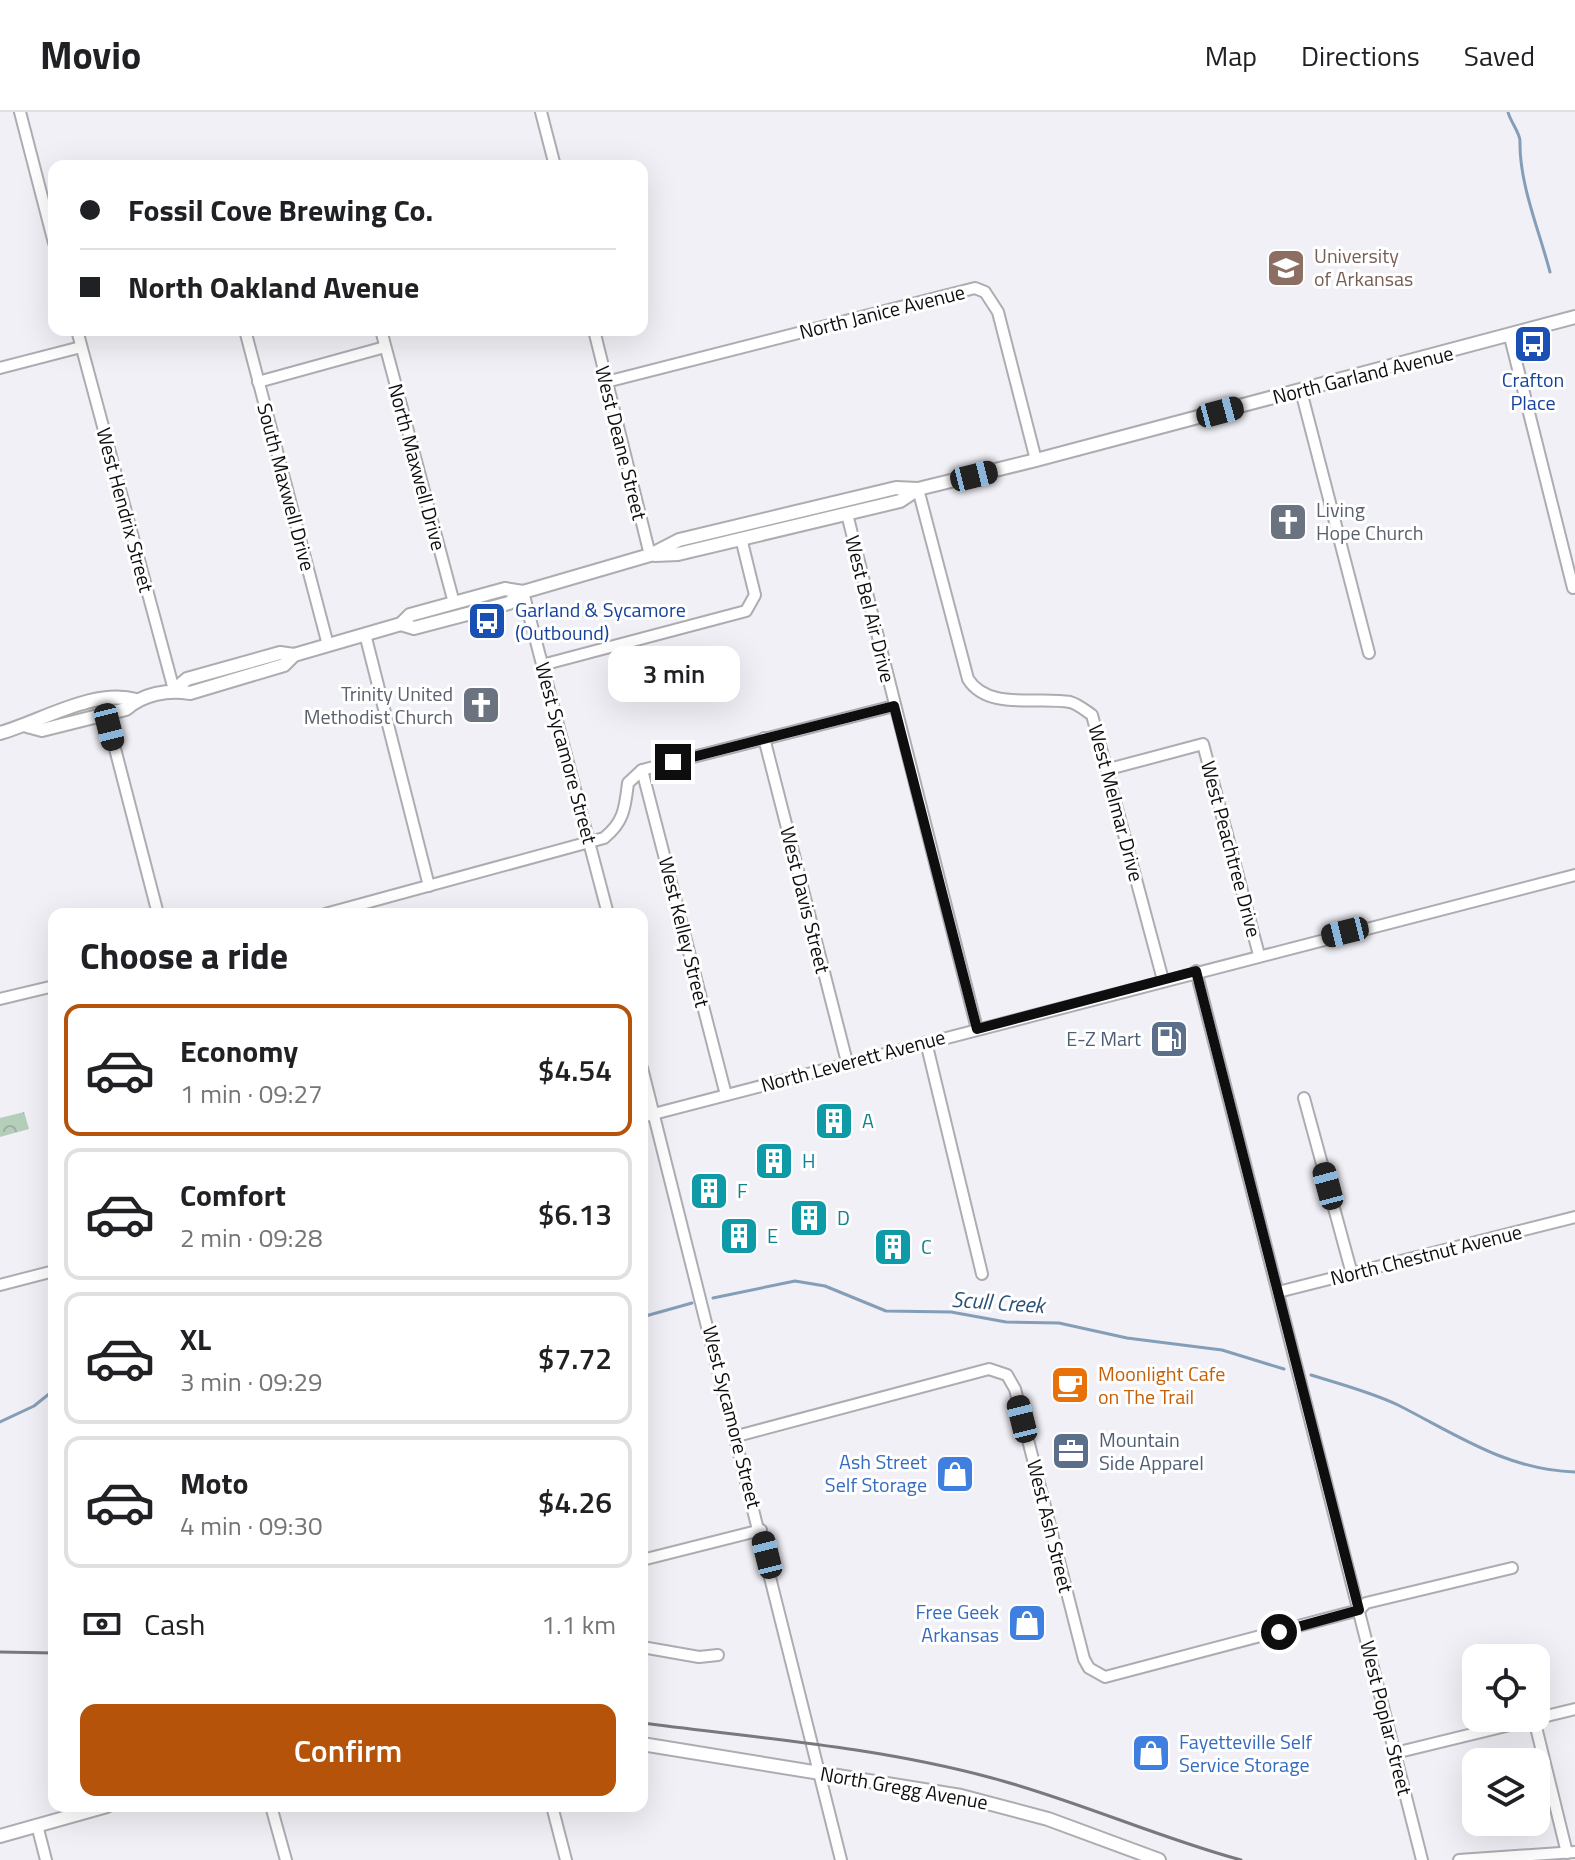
<!DOCTYPE html>
<meta charset="utf-8">
<style>
body{margin:0;font-family:"Titillium Web",sans-serif;background:#f6f6f6;color:#202124;height:100vh;display:flex;flex-direction:column;font-size:30px;white-space:nowrap}
*{box-sizing:border-box;margin:0}
p{font-size:26px;color:#757577}
.icon{flex:none;width:44px;height:44px;fill:none;stroke:currentColor;stroke-width:2;stroke-linecap:round;stroke-linejoin:round}
.map{position:relative;flex:1;overflow:hidden}
.drawer{position:absolute;left:48px;top:796px;width:600px;height:904px;display:flex;flex-direction:column;background:#fff;border-radius:16px;box-shadow:0 8px 32px #0002}
.drawer>*{flex:none}
.guide{position:absolute;left:48px;top:48px;width:600px;height:176px;border-radius:16px;box-shadow:0 8px 32px #0002;display:grid;align-content:center;height:176px;padding:0 32px;background:#fff}
.tools{position:absolute;left:1462px;top:1532px;display:grid;gap:16px}
.tools a{display:grid;place-items:center;width:88px;height:88px;border-radius:16px;background:#fff;box-shadow:0 8px 32px #0002;font-size:40px}
.end{position:absolute;width:36px;height:36px;margin:-18px;border:10px solid #0e0e0f;background:#fff;box-shadow:0 0 0 4px #fff}
.from{border-radius:50%}
.bubble{position:absolute;height:56px;border-radius:16px;background:#fff;box-shadow:0 8px 32px #0002;font-size:26px;font-weight:600;line-height:56px;text-align:center}
.car{position:absolute;width:24px;height:48px;margin:-24px -12px;border-radius:10px;box-shadow:0 0 6px 2px #0007;background:linear-gradient(#222 24%,#8ab4d8 0 40%,#222 0 76%,#8ab4d8 0 86%,#222 0)}
.guide b{display:flex;align-items:center;gap:28px;height:76px;font-size:30px}
.guide b+b{border-top:2px solid #e0e0e0}
.guide i{width:20px;height:20px;background:#202124}
ul{padding:0;list-style:none}
li{display:flex;align-items:center;gap:24px;height:132px;margin:0 16px 12px;padding:0 16px;border:4px solid #e0e0e0;border-radius:16px}
li div{flex:1}
li b{display:block;font-size:30px}
li em{font-style:normal;font-weight:600}
li.active{border-color:#b45309}
li>.icon{width:72px;height:72px;stroke-width:1.5}
h2{padding:0 32px;font-size:36px;line-height:96px}
.pay{display:flex;align-items:center;gap:20px;height:88px;padding:0 32px;font-size:30px}
.pay p{margin-inline-start:auto}
.action{display:flex;gap:16px;margin-top:auto;padding:16px 32px}
.action a{flex:1;height:92px;border-radius:16px;background:#b45309;color:#fff;font-size:32px;font-weight:600;line-height:92px;text-align:center}
header{display:flex;align-items:center;gap:48px;box-sizing:border-box;height:112px;padding:0 40px;background:#fff;border-bottom:2px solid #e0e0e0}
header strong{font-size:38px}
nav{display:flex;gap:44px;margin-inline-start:auto;font-size:28px}
.map>svg:first-child{display:block}
</style>
<header>
<strong>Movio</strong>
<nav><a>Map</a><a>Directions</a><a>Saved</a></nav>
</header>
<div class="map">
<svg width="1575" height="1748" viewBox="0 0 1575 1748">
<defs>
<pattern id="park-crowns" width="20" height="18" patternUnits="userSpaceOnUse" patternTransform="scale(2)"><rect width="20" height="18" fill="#b4ceba"/><path d="M2 6a3 3 0 1 1 6 0M12 15a3 3 0 1 1 6 0" fill="none" stroke="#9ab09f"/></pattern>
</defs>
<rect width="100%" height="100%" fill="#f1f0f6"/>
<path fill="url(#park-crowns)" d="M24 1000 29 1017 0 1025V1006Z"/>
<g fill="none" stroke-linecap="round" stroke-linejoin="round">
<g stroke="#849eb7" stroke-width="3">
<path d="M1508 0C1510 9 1520 21 1520 29 1519 71 1539 118 1550 160"/>
<path d="M713 1186 795 1169 825 1174 886 1199 951 1200 1006 1210 1059 1211 1127 1226 1222 1238 1284 1257"/>
<path d="M642 1205 692 1191"/>
<path d="M1311 1263C1340 1272 1371 1280 1398 1293 1457 1323 1507 1358 1575 1360"/>
<path d="M0 1310 34 1294 54 1278"/>
</g>
<defs>
<g id="minor">
<path d="M20 0 54 131"/>
<path d="M541 0 555 54"/>
<path d="M77 218 174 578"/>
<path d="M245 218 328 533"/>
<path d="M381 218 454 491"/>
<path d="M594 218 650 443"/>
<path d="M1510 225 1573 476"/>
<path d="M0 256 81 235"/>
<path d="M258 270 385 235"/>
<path d="M606 270 975 176 985 180 998 200 1036 348"/>
<path d="M1301 279 1369 541"/>
<path d="M918 377 968 567C988 599 1038 584 1070 590 1078 592 1086 599 1092 603L1163 868"/>
<path d="M847 402 977 917"/>
<path d="M523 480 608 802"/>
<path d="M365 522 429 774"/>
<path d="M542 553 746 499 755 483 741 426"/>
<path d="M106 602 158 802"/>
<path d="M764 626 847 950"/>
<path d="M1109 657 1203 632 1259 843"/>
<path d="M642 658 726 983"/>
<path d="M325 802 604 726C624 710 625 696 628 671L642 658 894 594"/>
<path d="M1196 859 1422 1748"/>
<path d="M0 887 54 874"/>
<path d="M926 930 982 1162"/>
<path d="M642 956 841 1748"/>
<path d="M1304 986 1352 1162"/>
<path d="M642 1005 1575 763"/>
<path d="M0 1173 54 1159"/>
<path d="M1278 1180 1575 1105"/>
<path d="M737 1324 989 1257 1007 1263 1015 1277 1084 1547 1089 1556 1105 1565 1359 1498 1366 1491 1512 1456"/>
<path d="M642 1448 761 1418"/>
<path d="M642 1535 699 1545 718 1543"/>
<path d="M1534 1607 1567 1741"/>
<path d="M1395 1641 1575 1597"/>
<path d="M271 1694 286 1748"/>
<path d="M552 1694 566 1748"/>
<path d="M37 1713 46 1748"/>
<path d="M1459 1748 1575 1740"/>
</g>
<g id="major">
<path d="M655 443 678 442 900 389 918 377"/>
<path d="M401 512 414 516 509 491 523 480 650 443 679 428 896 376 918 377 1036 348 1575 205"/>
<path d="M174 578 187 567 280 541 294 543 401 512 410 503 505 477 523 480"/>
<path d="M27 614 42 618 126 597C143 582 168 577 190 581L284 553 294 543"/>
<path d="M0 621C40 610 94 576 136 588"/>
<path d="M642 1632 961 1684 1048 1707 1159 1748"/>
<path d="M0 1724 107 1694"/>
</g>
</defs>
<use href="#minor" stroke="#adacb1" stroke-width="14"/>
<use href="#major" stroke="#adacb1" stroke-width="16"/>
<use href="#minor" stroke="#fff" stroke-width="10"/>
<use href="#major" stroke="#fff" stroke-width="12"/>
<g stroke="#79787c" stroke-width="3">
<path d="M0 1540 54 1541"/>
<path d="M642 1611C759 1626 878 1635 992 1666 1076 1688 1156 1725 1241 1748"/>
</g>
</g>
<g fill="none" stroke-linecap="round" stroke-linejoin="round">
<path stroke="#0e0e0f" stroke-width="10" d="M673 650 894 594 977 917 1196 859 1359 1498 1279 1520"/>
</g>
<defs>
<symbol id="university-square" viewBox="-11 -11 22 22"><rect x="-9" y="-9" width="18" height="18" rx="4" fill="#8d6e63" stroke="#fff"/><path d="M0-5L7-2L0 1L-7-2ZM-4 1L0 2.5L4 1V4Q0 6-4 4Z" fill="#fff"/></symbol>
<symbol id="bus-square" viewBox="-11 -11 22 22"><rect x="-9" y="-9" width="18" height="18" rx="4" fill="#1a4fb4" stroke="#fff"/><path d="M-5-6H5V4H4V6H2V4H-2V6H-4V4H-5ZM-3.5-4V0h7V-4ZM-3.5 1.2v1.5H-2V1.2ZM2 1.2v1.5H3.5V1.2Z" fill="#fff"/></symbol>
<symbol id="church-square" viewBox="-11 -11 22 22"><rect x="-9" y="-9" width="18" height="18" rx="4" fill="#6b7280" stroke="#fff"/><path d="M-1.2-6h2.4v3.5h3.3v2.4h-3.3V6h-2.4V-.1h-3.3v-2.4h3.3Z" fill="#fff"/></symbol>
<symbol id="fuel-square" viewBox="-11 -11 22 22"><rect x="-9" y="-9" width="18" height="18" rx="4" fill="#5c6f8a" stroke="#fff"/><path d="M-5.5-6h7V0h2V4h1.3V-2.5L3-4.5l.8-.8L6-3V5H2.5V1h-1V6h-7ZM-4.2-4.7v3.2H.2V-4.7Z" fill="#fff"/></symbol>
<symbol id="building-square" viewBox="-11 -11 22 22"><rect x="-9" y="-9" width="18" height="18" rx="4" fill="#0f9aa8" stroke="#fff"/><path d="M-4-6H4V6H1V3H-1V6H-4ZM-2.5-4.3h1.7v1.8h-1.7ZM.8-4.3h1.7v1.8H.8ZM-2.5-1h1.7V.8h-1.7ZM.8-1h1.7V.8H.8Z" fill="#fff"/></symbol>
<symbol id="cafe-square" viewBox="-11 -11 22 22"><rect x="-9" y="-9" width="18" height="18" rx="4" fill="#e8710a" stroke="#fff"/><path d="M-5.5-4.5H6V0H3Q3 3.5 0 3.5H-2.5Q-5.5 3.5-5.5 0ZM3-3.2v2h1.7v-2ZM-6 4.5H4V6H-6Z" fill="#fff"/></symbol>
<symbol id="office-square" viewBox="-11 -11 22 22"><rect x="-9" y="-9" width="18" height="18" rx="4" fill="#5c6f8a" stroke="#fff"/><path d="M-6-3h4V-5.5h4V-3h4V5H-6ZM-1-4.5V-3h2v-1.5ZM-6 0V1H6V0Z" fill="#fff"/></symbol>
<symbol id="shop-square" viewBox="-11 -11 22 22"><rect x="-9" y="-9" width="18" height="18" rx="4" fill="#3f7fe0" stroke="#fff"/><path d="M-5-2.5h2.3a2.7 3.5 0 0 1 5.4 0H5L5.5 6h-11ZM-1.5-2.5h3a1.5 2.3 0 0 0-3 0Z" fill="#fff"/></symbol>
</defs>
<g fill-rule="evenodd">
<use href="#university-square" x="1264" y="134" width="44" height="44"/>
<use href="#bus-square" x="1511" y="210" width="44" height="44"/>
<use href="#church-square" x="1266" y="388" width="44" height="44"/>
<use href="#bus-square" x="465" y="487" width="44" height="44"/>
<use href="#church-square" x="459" y="571" width="44" height="44"/>
<use href="#fuel-square" x="1147" y="905" width="44" height="44"/>
<use href="#building-square" x="812" y="987" width="44" height="44"/>
<use href="#building-square" x="752" y="1027" width="44" height="44"/>
<use href="#building-square" x="687" y="1057" width="44" height="44"/>
<use href="#building-square" x="787" y="1084" width="44" height="44"/>
<use href="#building-square" x="717" y="1102" width="44" height="44"/>
<use href="#building-square" x="871" y="1113" width="44" height="44"/>
<use href="#cafe-square" x="1048" y="1251" width="44" height="44"/>
<use href="#office-square" x="1049" y="1317" width="44" height="44"/>
<use href="#shop-square" x="933" y="1340" width="44" height="44"/>
<use href="#shop-square" x="1005" y="1489" width="44" height="44"/>
<use href="#shop-square" x="1129" y="1619" width="44" height="44"/>
</g>
<g text-anchor="middle" stroke-width="6" stroke-linejoin="round" paint-order="stroke">
<g font-size="20" fill="#785e54" stroke="#fff" text-anchor="start">
<text x="1314" y="151">University<tspan x="1314" dy="23">of Arkansas</tspan></text>
</g>
<g font-size="20" fill="#0e0e0f" stroke="#fff">
<text transform="translate(882 200) rotate(-14)" y="7">North Janice Avenue</text>
<text transform="translate(1363 263) rotate(-14)" y="7">North Garland Avenue</text>
<text transform="translate(621 331) rotate(76)" y="7">West Deane Street</text>
<text transform="translate(417 355) rotate(75)" y="7">North Maxwell Drive</text>
<text transform="translate(286 375) rotate(75)" y="7">South Maxwell Drive</text>
<text transform="translate(125 398) rotate(75)" y="7">West Hendrix Street</text>
<text transform="translate(870 497) rotate(76)" y="7">West Bel Air Drive</text>
<text transform="translate(566 641) rotate(75)" y="7">West Sycamore Street</text>
<text transform="translate(1116 691) rotate(75)" y="7">West Melmar Drive</text>
<text transform="translate(1231 737) rotate(75)" y="7">West Peachtree Drive</text>
<text transform="translate(805 788) rotate(76)" y="7">West Davis Street</text>
<text transform="translate(684 820) rotate(76)" y="7">West Kelley Street</text>
<text transform="translate(853 949) rotate(-15)" y="7">North Leverett Avenue</text>
<text transform="translate(1426 1143) rotate(-14)" y="7">North Chestnut Avenue</text>
<text transform="translate(732 1305) rotate(76)" y="7">West Sycamore Street</text>
<text transform="translate(1050 1414) rotate(76)" y="7">West Ash Street</text>
<text transform="translate(1386 1606) rotate(76)" y="7">West Poplar Street</text>
<text transform="translate(904 1676) rotate(10)" y="7">North Gregg Avenue</text>
</g>
<g font-size="20" fill="#164399" stroke="#fff">
<text x="1533" y="275">Crafton<tspan x="1533" dy="23">Place</tspan></text>
<text x="515" y="505" text-anchor="start">Garland &amp; Sycamore<tspan x="515" dy="23">(Outbound)</tspan></text>
</g>
<g font-size="20" fill="#5b616d" stroke="#fff" text-anchor="start">
<text x="1316" y="405">Living<tspan x="1316" dy="23">Hope Church</tspan></text>
<text x="453" y="589" text-anchor="end">Trinity United<tspan x="453" dy="23">Methodist Church</tspan></text>
</g>
<g font-size="20" fill="#4e5e75" stroke="#fff" text-anchor="end">
<text x="1141" y="934">E-Z Mart</text>
<text x="1099" y="1335" text-anchor="start">Mountain<tspan x="1099" dy="23">Side Apparel</tspan></text>
</g>
<g font-size="20" fill="#0d838f" stroke="#fff" text-anchor="start">
<text x="862" y="1016">A</text>
<text x="802" y="1056">H</text>
<text x="737" y="1086">F</text>
<text x="837" y="1113">D</text>
<text x="767" y="1131">E</text>
<text x="921" y="1142">C</text>
</g>
<g font-size="20" fill="#c56008" stroke="#fff" text-anchor="start">
<text x="1098" y="1269">Moonlight Cafe<tspan x="1098" dy="23">on The Trail</tspan></text>
</g>
<g font-size="20" fill="#366cbe" stroke="#fff" text-anchor="end">
<text x="927" y="1357">Ash Street<tspan x="927" dy="23">Self Storage</tspan></text>
<text x="999" y="1507">Free Geek<tspan x="999" dy="23">Arkansas</tspan></text>
<text x="1179" y="1637" text-anchor="start">Fayetteville Self<tspan x="1179" dy="23">Service Storage</tspan></text>
</g>
<g font-size="22" font-style="italic" fill="#2a5177" stroke="#fff">
<text transform="translate(998 1190) rotate(4)" y="8">Scull Creek</text>
</g>
</g>
</svg>
<div class="tools">
<a><svg class="icon" aria-label="locate" viewBox="0 0 24 24"><circle cx="12" cy="12" r="6"/><path d="M12 2v4M12 18v4M2 12h4M18 12h4"/></svg></a>
<a><svg class="icon" aria-label="layers" viewBox="0 0 24 24"><path d="M12 4l9 5-9 5-9-5zM3 14l9 5 9-5"/></svg></a>
</div>
<i class="end from" style="left:1279px;top:1520px"></i>
<i class="end" style="left:673px;top:650px"></i>
<div class="bubble" style="left:608px;top:534px;width:132px">3 min</div>
<i class="car" style="left:1220px;top:300px;rotate:75deg"></i>
<i class="car" style="left:974px;top:364px;rotate:76deg"></i>
<i class="car" style="left:109px;top:615px;rotate:166deg"></i>
<i class="car" style="left:1345px;top:820px;rotate:256deg"></i>
<i class="car" style="left:1328px;top:1074px;rotate:345deg"></i>
<i class="car" style="left:1022px;top:1307px;rotate:346deg"></i>
<i class="car" style="left:767px;top:1443px;rotate:346deg"></i>
<div class="guide">
<b><i class="from"></i>Fossil Cove Brewing Co.</b>
<b><i></i>North Oakland Avenue</b>
</div>
<section class="drawer">
<h2>Choose a ride</h2>
<ul>
<li class="active"><svg class="icon" aria-label="car" viewBox="0 0 24 24"><path d="M5 17H2v-5l4-1 3-4h7l3 4 3 1v5h-3M9 17h6M6 11h13"/><circle cx="7" cy="17" r="2"/><circle cx="17" cy="17" r="2"/></svg><div><b>Economy</b><p>1 min · 09:27</p></div><em>$4.54</em></li>
<li><svg class="icon" aria-label="car" viewBox="0 0 24 24"><path d="M5 17H2v-5l4-1 3-4h7l3 4 3 1v5h-3M9 17h6M6 11h13"/><circle cx="7" cy="17" r="2"/><circle cx="17" cy="17" r="2"/></svg><div><b>Comfort</b><p>2 min · 09:28</p></div><em>$6.13</em></li>
<li><svg class="icon" aria-label="car" viewBox="0 0 24 24"><path d="M5 17H2v-5l4-1 3-4h7l3 4 3 1v5h-3M9 17h6M6 11h13"/><circle cx="7" cy="17" r="2"/><circle cx="17" cy="17" r="2"/></svg><div><b>XL</b><p>3 min · 09:29</p></div><em>$7.72</em></li>
<li><svg class="icon" aria-label="car" viewBox="0 0 24 24"><path d="M5 17H2v-5l4-1 3-4h7l3 4 3 1v5h-3M9 17h6M6 11h13"/><circle cx="7" cy="17" r="2"/><circle cx="17" cy="17" r="2"/></svg><div><b>Moto</b><p>4 min · 09:30</p></div><em>$4.26</em></li>
</ul>
<div class="pay"><svg class="icon" aria-label="cash" viewBox="0 0 24 24"><path d="M3 7h18v10H3z"/><circle cx="12" cy="12" r="2"/></svg>Cash<p>1.1 km</p></div>
<div class="action"><a>Confirm</a></div>
</section>
</div>
